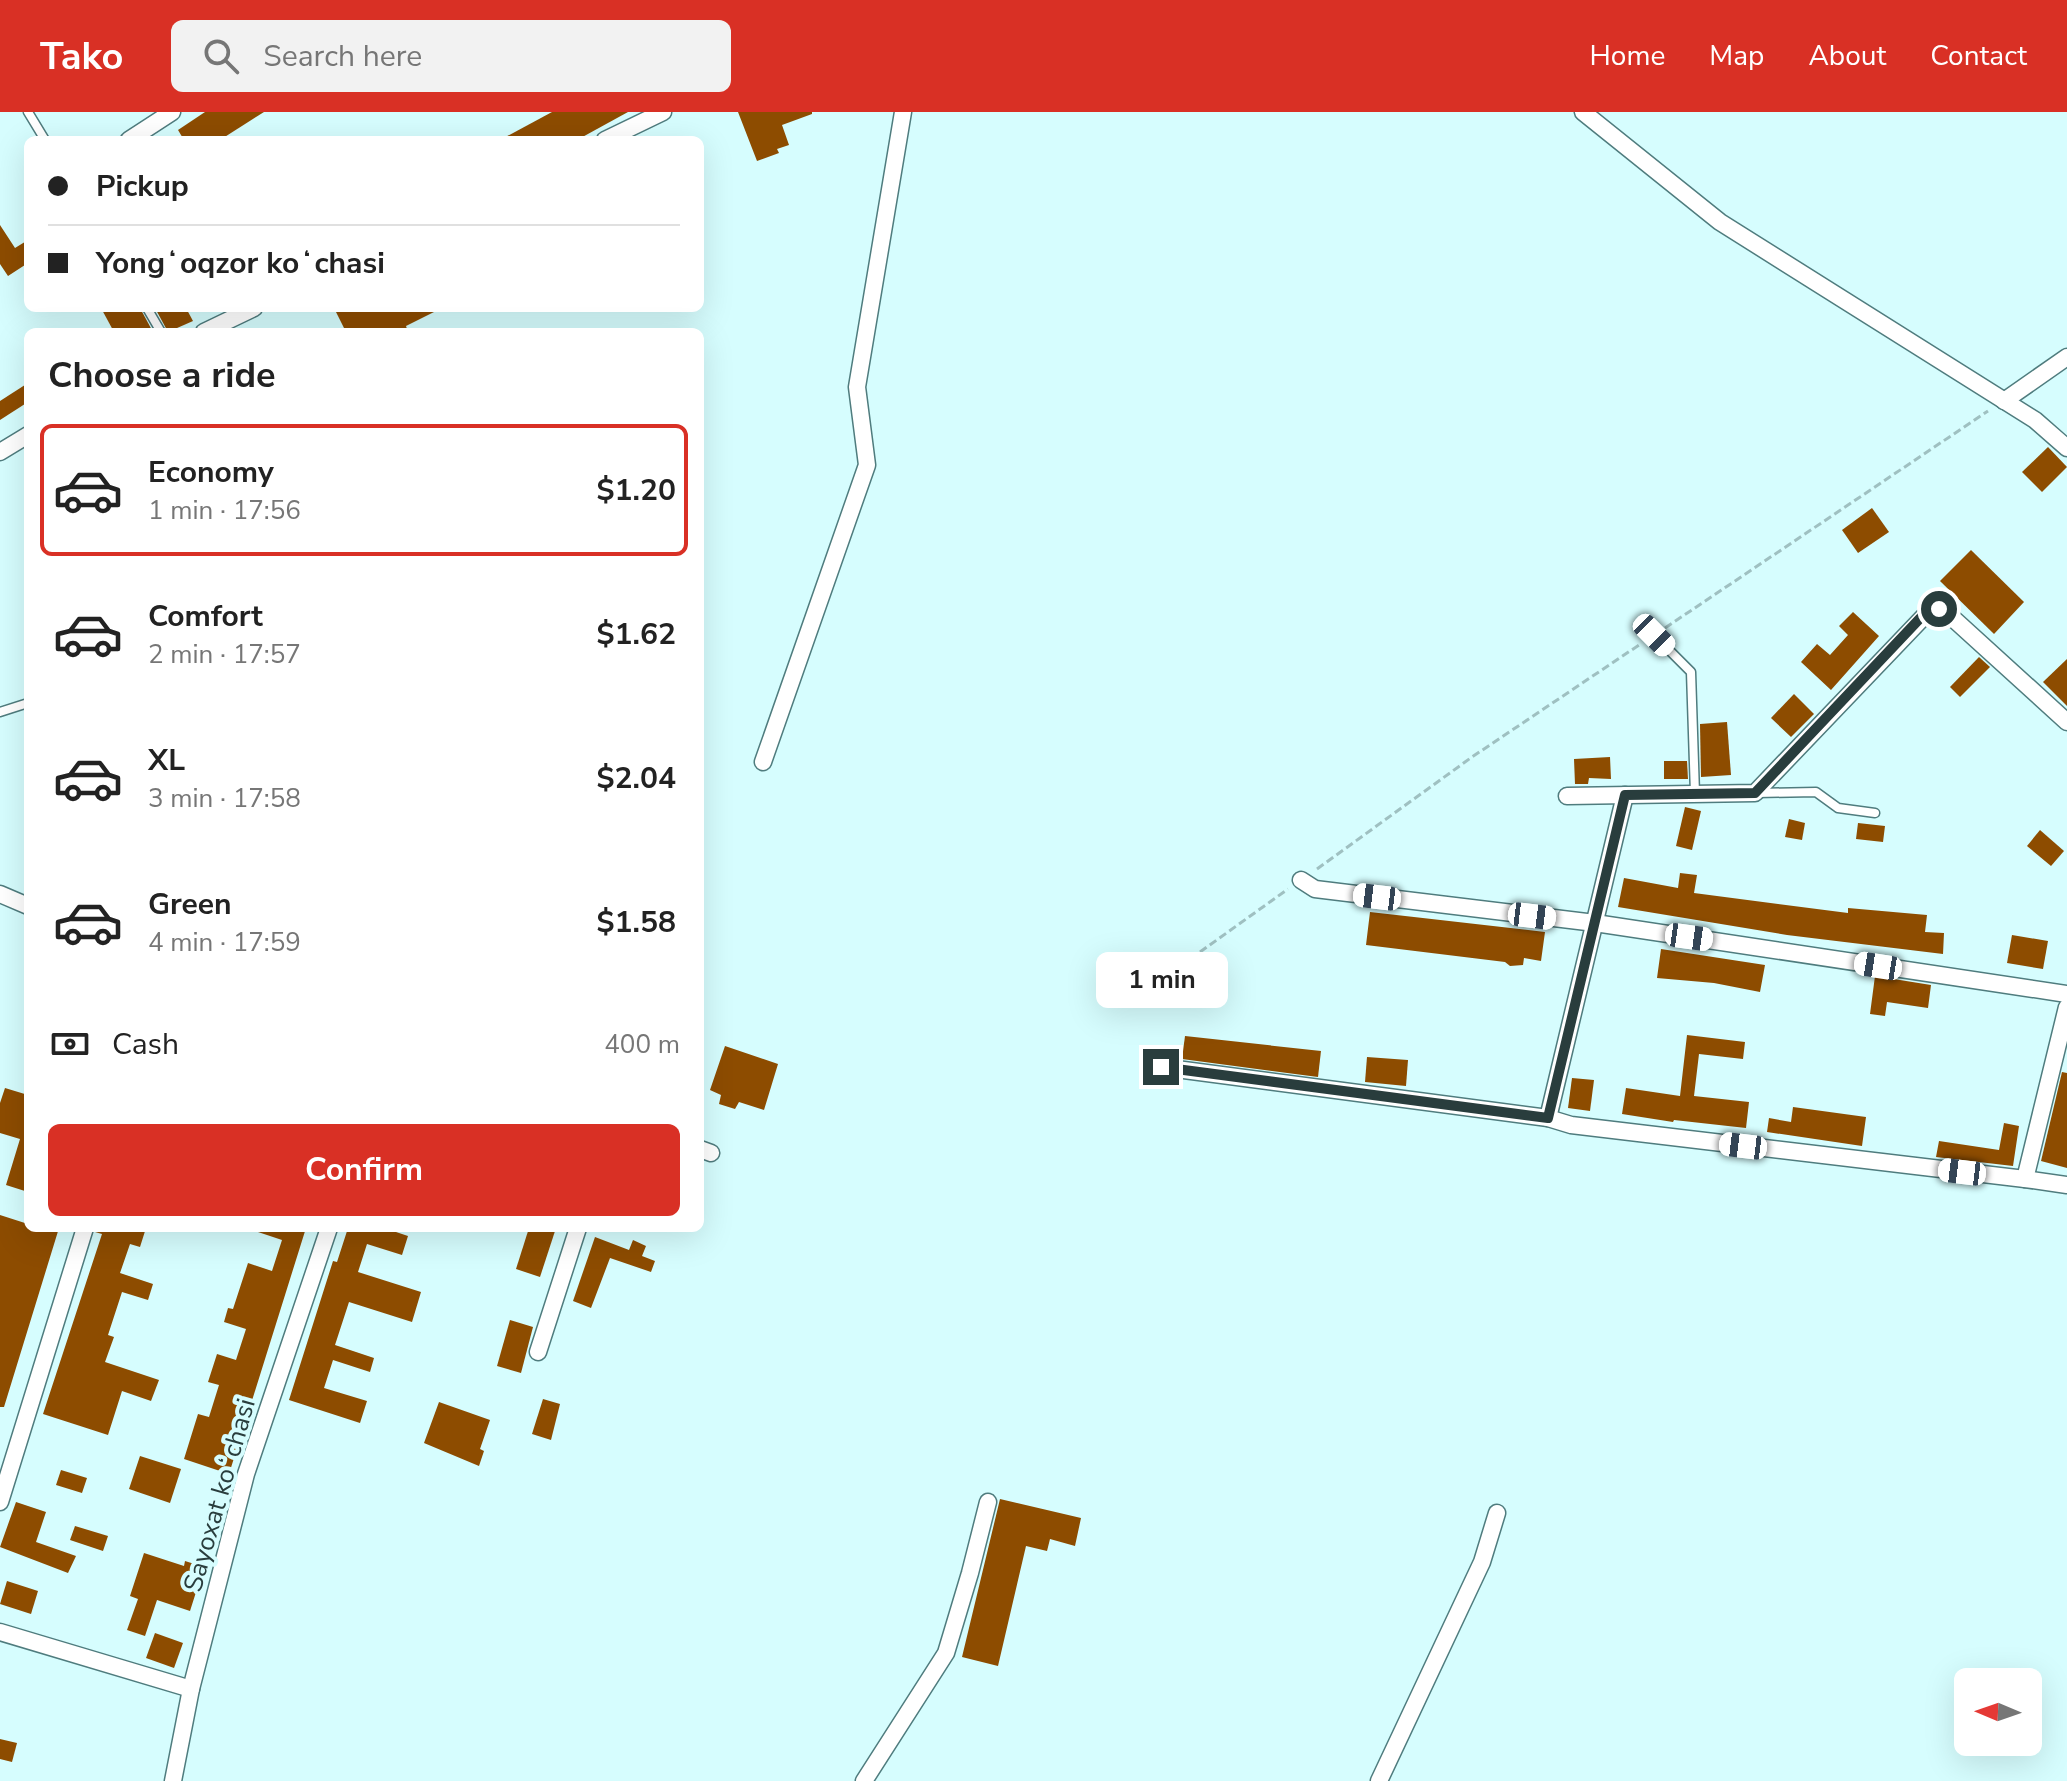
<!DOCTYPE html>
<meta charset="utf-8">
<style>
body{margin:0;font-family:"Nunito Sans",sans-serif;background:#f2f2f2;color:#222;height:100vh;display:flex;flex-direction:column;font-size:30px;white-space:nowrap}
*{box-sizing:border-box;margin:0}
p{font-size:26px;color:#767676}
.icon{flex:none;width:44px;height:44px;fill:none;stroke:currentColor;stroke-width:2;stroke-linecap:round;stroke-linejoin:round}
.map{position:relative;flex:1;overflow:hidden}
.details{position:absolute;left:24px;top:216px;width:680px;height:904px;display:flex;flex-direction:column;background:#fff;border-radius:12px;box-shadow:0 8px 32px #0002}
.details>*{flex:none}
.guide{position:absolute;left:24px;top:24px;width:680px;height:176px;border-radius:12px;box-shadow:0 8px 32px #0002;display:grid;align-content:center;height:176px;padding:0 24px;background:#fff}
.needle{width:52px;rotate:272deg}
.buttons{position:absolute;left:1954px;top:1556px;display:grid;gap:16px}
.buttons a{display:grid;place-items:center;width:88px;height:88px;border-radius:12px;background:#fff;box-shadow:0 8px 32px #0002;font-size:40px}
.end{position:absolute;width:36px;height:36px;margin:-18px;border:10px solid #293d3d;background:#fff;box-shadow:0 0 0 4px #fff}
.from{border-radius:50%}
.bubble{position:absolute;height:56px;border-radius:12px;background:#fff;box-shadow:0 8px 32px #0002;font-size:26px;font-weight:700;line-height:56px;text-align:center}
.car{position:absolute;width:24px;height:48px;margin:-24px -12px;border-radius:10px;box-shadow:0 0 6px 2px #0007;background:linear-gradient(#fff 24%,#345 0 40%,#fff 0 76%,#345 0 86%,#fff 0)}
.guide b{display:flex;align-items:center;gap:28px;height:76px;font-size:30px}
.guide b+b{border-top:2px solid #e0e0e0}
.guide i{width:20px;height:20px;background:#222}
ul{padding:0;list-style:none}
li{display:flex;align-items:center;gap:24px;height:132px;margin:0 16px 12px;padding:0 8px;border:4px solid transparent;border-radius:12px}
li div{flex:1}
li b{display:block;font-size:30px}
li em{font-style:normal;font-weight:700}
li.selected{border-color:#d93025}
li>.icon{width:72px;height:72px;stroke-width:1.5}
h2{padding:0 24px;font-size:36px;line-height:96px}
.pay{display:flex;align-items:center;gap:20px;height:88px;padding:0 24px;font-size:30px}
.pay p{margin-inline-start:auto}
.action{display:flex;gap:16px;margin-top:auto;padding:16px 24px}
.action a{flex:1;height:92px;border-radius:12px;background:#d93025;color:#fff;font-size:32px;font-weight:700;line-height:92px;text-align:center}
header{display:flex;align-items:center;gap:48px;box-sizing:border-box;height:112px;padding:0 40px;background:#d93025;color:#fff}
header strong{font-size:38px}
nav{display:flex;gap:44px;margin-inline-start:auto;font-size:28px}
.search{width:560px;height:72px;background:#f2f2f2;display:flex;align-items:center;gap:20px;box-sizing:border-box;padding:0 28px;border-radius:12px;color:#767676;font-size:30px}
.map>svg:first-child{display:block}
</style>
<header>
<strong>Tako</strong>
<div class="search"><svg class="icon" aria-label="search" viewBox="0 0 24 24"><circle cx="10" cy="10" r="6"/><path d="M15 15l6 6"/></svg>Search here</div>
<nav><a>Home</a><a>Map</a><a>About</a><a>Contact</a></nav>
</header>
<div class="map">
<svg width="2067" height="1669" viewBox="0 0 2067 1669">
<rect width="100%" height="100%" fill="#d6fdfe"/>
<g fill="#8d4c00">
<path d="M205 0H264L220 28H184L178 18Z"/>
<path d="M552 0H628L577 28H500Z"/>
<path d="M738 0H812V2L782 13 789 33 777 37 779 41 757 49Z"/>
<path d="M0 113 15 136 28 128V151L8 164 0 152Z"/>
<path d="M101 196H140L153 220H114Z"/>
<path d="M155 196H186L193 209 168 220Z"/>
<path d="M334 196H442L406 214 408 220H346Z"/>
<path d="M28 271V290L0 308V289Z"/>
<path d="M2048 335 2067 355 2042 380 2022 360Z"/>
<path d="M1872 396 1889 420 1858 441 1842 418Z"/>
<path d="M1971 438 2024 490 1994 522 1940 469Z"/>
<path d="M1853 500 1879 524 1831 578 1801 550 1817 532 1830 543 1848 523 1839 514Z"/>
<path d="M1979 545 1990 555 1960 585 1950 575Z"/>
<path d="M2067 547V594L2043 570Z"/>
<path d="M1794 582 1814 602 1791 625 1771 606Z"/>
<path d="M1727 610 1731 663 1701 665 1700 612Z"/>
<path d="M1610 645 1611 667 1589 666 1588 672H1575L1574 647Z"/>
<path d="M1664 649H1687L1688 667H1664Z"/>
<path d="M1685 695 1701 699 1692 738 1676 734Z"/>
<path d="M1789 707 1805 711 1802 728 1785 725Z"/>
<path d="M1858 711 1885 714 1883 730 1856 727Z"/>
<path d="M2040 718 2064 739 2051 754 2027 734Z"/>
<path d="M1680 761 1697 763 1694 781 1848 801V796L1927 803 1925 820 1944 821 1943 842 1787 823 1618 795 1624 766 1678 776Z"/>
<path d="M1370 800 1545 820 1541 849 1524 846 1523 853 1510 854 1505 850 1366 833Z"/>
<path d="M2012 823 2048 829 2043 857 2007 851Z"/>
<path d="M1661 837 1765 853 1760 880 1714 871 1657 866Z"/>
<path d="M1875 864 1931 873 1928 896 1887 890 1885 904 1870 902Z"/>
<path d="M1687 923 1745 930 1743 947 1699 942 1694 984 1749 990 1746 1016 1674 1008 1673 1010 1622 1002 1626 976 1680 984Z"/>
<path d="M1185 924 1321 939 1318 965 1182 947Z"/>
<path d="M725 934 778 952 764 998 739 990 735 997 719 992 721 983 710 978Z"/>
<path d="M1367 945 1408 948 1406 974 1365 970Z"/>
<path d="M2062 960 2067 961V1056L2041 1049Z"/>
<path d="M1572 966 1594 968 1590 999 1568 996Z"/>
<path d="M5 976 28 983V1080L6 1073 20 1027 0 1021V991Z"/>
<path d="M1793 995 1866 1005 1862 1034 1767 1020 1769 1006 1791 1010Z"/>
<path d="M2004 1011 2019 1014 2013 1054 1936 1045 1939 1029 1999 1038Z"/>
<path d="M0 1103 28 1112V1116H59L4 1295H0Z"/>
<path d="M96 1116H146L140 1135 130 1132 120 1161 153 1172 148 1188 122 1180 108 1223 114 1225 105 1250 159 1268 151 1289 122 1279 108 1323 43 1302 102 1122 95 1120Z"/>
<path d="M255 1116H306L229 1362 184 1347 198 1302 209 1305 219 1273 208 1270 217 1242 236 1248 246 1217 224 1210 228 1196 233 1197 248 1151 272 1159 282 1128 255 1119Z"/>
<path d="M348 1116H384L408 1124 402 1143 367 1132 358 1160 421 1180 412 1210 349 1190 335 1233 374 1246 370 1260 333 1248 324 1276 367 1289 360 1311 289 1288 333 1149 337 1150Z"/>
<path d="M529 1116H556L540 1165 516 1157Z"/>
<path d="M595 1125 629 1138 633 1128 646 1134 642 1144 655 1149 651 1160 610 1146 591 1196 573 1189Z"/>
<path d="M510 1208 533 1215 521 1261 497 1254Z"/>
<path d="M543 1287 560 1292 551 1328 532 1322Z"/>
<path d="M439 1290 490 1308 480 1337 484 1339 479 1354 424 1331Z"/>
<path d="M140 1344 181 1357 170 1391 129 1377Z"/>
<path d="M61 1358 87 1366 82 1381 56 1373Z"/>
<path d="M1000 1387 1081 1406 1075 1434 1050 1427 1047 1439 1026 1434 998 1554 962 1545Z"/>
<path d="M16 1390 46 1400 36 1430 76 1444 68 1461 0 1435Z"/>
<path d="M75 1414 108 1424 103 1439 70 1428Z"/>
<path d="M144 1441 184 1454 185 1449 204 1455 190 1499 157 1488 145 1524 127 1518 138 1487 130 1484Z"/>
<path d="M7 1469 38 1479 31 1502 0 1492Z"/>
<path d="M155 1521 183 1531 174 1556 146 1546Z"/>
<path d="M0 1627 17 1631 12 1650 0 1647Z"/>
</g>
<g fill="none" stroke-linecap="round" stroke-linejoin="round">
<defs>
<g id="lane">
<path d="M28 0 45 28"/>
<path d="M147 196 161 220"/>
<path d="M1654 523 1691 560 1695 682"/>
<path d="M0 600 28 591"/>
<path d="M1756 681 1816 680 1838 696 1875 701"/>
</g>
<g id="street">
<path d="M1583 0 1720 110 2035 308 2067 336"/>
<path d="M129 28 172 0"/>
<path d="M605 28 663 0"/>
<path d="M204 220 254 196"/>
<path d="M2004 289 2067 245"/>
<path d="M0 340 28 323"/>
<path d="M763 650 867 353 857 275 903 0"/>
<path d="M1567 684 1755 681 1931 497 1946 500 2067 610"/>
<path d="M1301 768 1315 777 1595 811 2067 882"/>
<path d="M0 782 28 794"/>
<path d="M1161 955 1548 1006 1571 1013 2025 1067 2067 895"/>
<path d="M1548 1006 1625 683"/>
<path d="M700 1037 711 1041"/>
<path d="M2025 1067 2067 1073"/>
<path d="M538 1240 578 1116"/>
<path d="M0 1390 85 1116"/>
<path d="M0 1520 191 1577"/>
<path d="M173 1669 191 1577 246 1362 329 1116"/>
<path d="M864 1669 946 1541 970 1461 988 1390"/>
<path d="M1379 1669 1482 1450 1497 1401"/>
</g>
</defs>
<use href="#lane" stroke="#4f7c7e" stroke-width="11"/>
<use href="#street" stroke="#4f7c7e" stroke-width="19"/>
<g stroke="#9fc0c1" stroke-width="3" stroke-dasharray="8 4" stroke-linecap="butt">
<path d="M1665 516 1988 299"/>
<path d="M1317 757 1472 645 1642 531"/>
<path d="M1200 840 1288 777"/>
</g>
<use href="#lane" stroke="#fff" stroke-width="8"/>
<use href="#street" stroke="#fff" stroke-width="16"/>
</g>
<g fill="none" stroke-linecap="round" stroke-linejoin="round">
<path stroke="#293d3d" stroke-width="10" d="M1161 955 1548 1006 1625 683 1755 681 1926 500 1939 497"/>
</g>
<g text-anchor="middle" stroke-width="8" stroke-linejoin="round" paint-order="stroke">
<g font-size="26" fill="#293d3d" stroke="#d6fdfe">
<text transform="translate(219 1383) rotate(-74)" y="9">Sayoxat koʻchasi</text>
</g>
</g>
</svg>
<div class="buttons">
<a><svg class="needle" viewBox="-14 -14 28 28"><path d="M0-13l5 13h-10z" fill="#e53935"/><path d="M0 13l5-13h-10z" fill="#767676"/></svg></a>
</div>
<i class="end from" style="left:1939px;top:497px"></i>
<i class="end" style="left:1161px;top:955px"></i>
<div class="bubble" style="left:1096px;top:840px;width:132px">1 min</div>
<i class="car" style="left:1654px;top:523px;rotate:135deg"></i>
<i class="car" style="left:1377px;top:785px;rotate:277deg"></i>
<i class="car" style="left:1532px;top:804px;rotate:97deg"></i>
<i class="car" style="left:1689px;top:825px;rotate:98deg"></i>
<i class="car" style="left:1878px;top:854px;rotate:279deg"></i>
<i class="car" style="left:1743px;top:1034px;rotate:277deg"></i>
<i class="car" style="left:1962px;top:1060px;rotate:277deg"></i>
<div class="guide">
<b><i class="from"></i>Pickup</b>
<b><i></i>Yongʻoqzor koʻchasi</b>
</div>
<section class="details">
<h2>Choose a ride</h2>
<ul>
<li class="selected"><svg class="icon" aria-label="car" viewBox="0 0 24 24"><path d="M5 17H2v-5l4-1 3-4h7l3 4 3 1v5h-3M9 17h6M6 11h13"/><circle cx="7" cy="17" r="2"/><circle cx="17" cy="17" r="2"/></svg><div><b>Economy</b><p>1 min · 17:56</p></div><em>$1.20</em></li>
<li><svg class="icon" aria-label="car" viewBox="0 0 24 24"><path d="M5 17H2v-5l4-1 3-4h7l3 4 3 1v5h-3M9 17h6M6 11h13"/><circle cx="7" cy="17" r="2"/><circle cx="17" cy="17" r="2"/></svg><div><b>Comfort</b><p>2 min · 17:57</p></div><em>$1.62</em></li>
<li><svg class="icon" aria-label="car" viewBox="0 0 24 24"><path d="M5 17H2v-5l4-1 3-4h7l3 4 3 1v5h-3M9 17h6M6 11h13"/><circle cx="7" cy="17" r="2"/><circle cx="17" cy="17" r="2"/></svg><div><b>XL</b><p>3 min · 17:58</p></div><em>$2.04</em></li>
<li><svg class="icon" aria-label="car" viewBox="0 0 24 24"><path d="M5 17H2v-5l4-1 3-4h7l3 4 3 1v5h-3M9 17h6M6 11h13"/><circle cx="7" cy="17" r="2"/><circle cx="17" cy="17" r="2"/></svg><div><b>Green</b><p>4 min · 17:59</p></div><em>$1.58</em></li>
</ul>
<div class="pay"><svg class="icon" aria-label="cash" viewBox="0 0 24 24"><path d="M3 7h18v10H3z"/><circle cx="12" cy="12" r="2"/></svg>Cash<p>400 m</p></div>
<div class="action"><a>Confirm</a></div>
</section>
</div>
